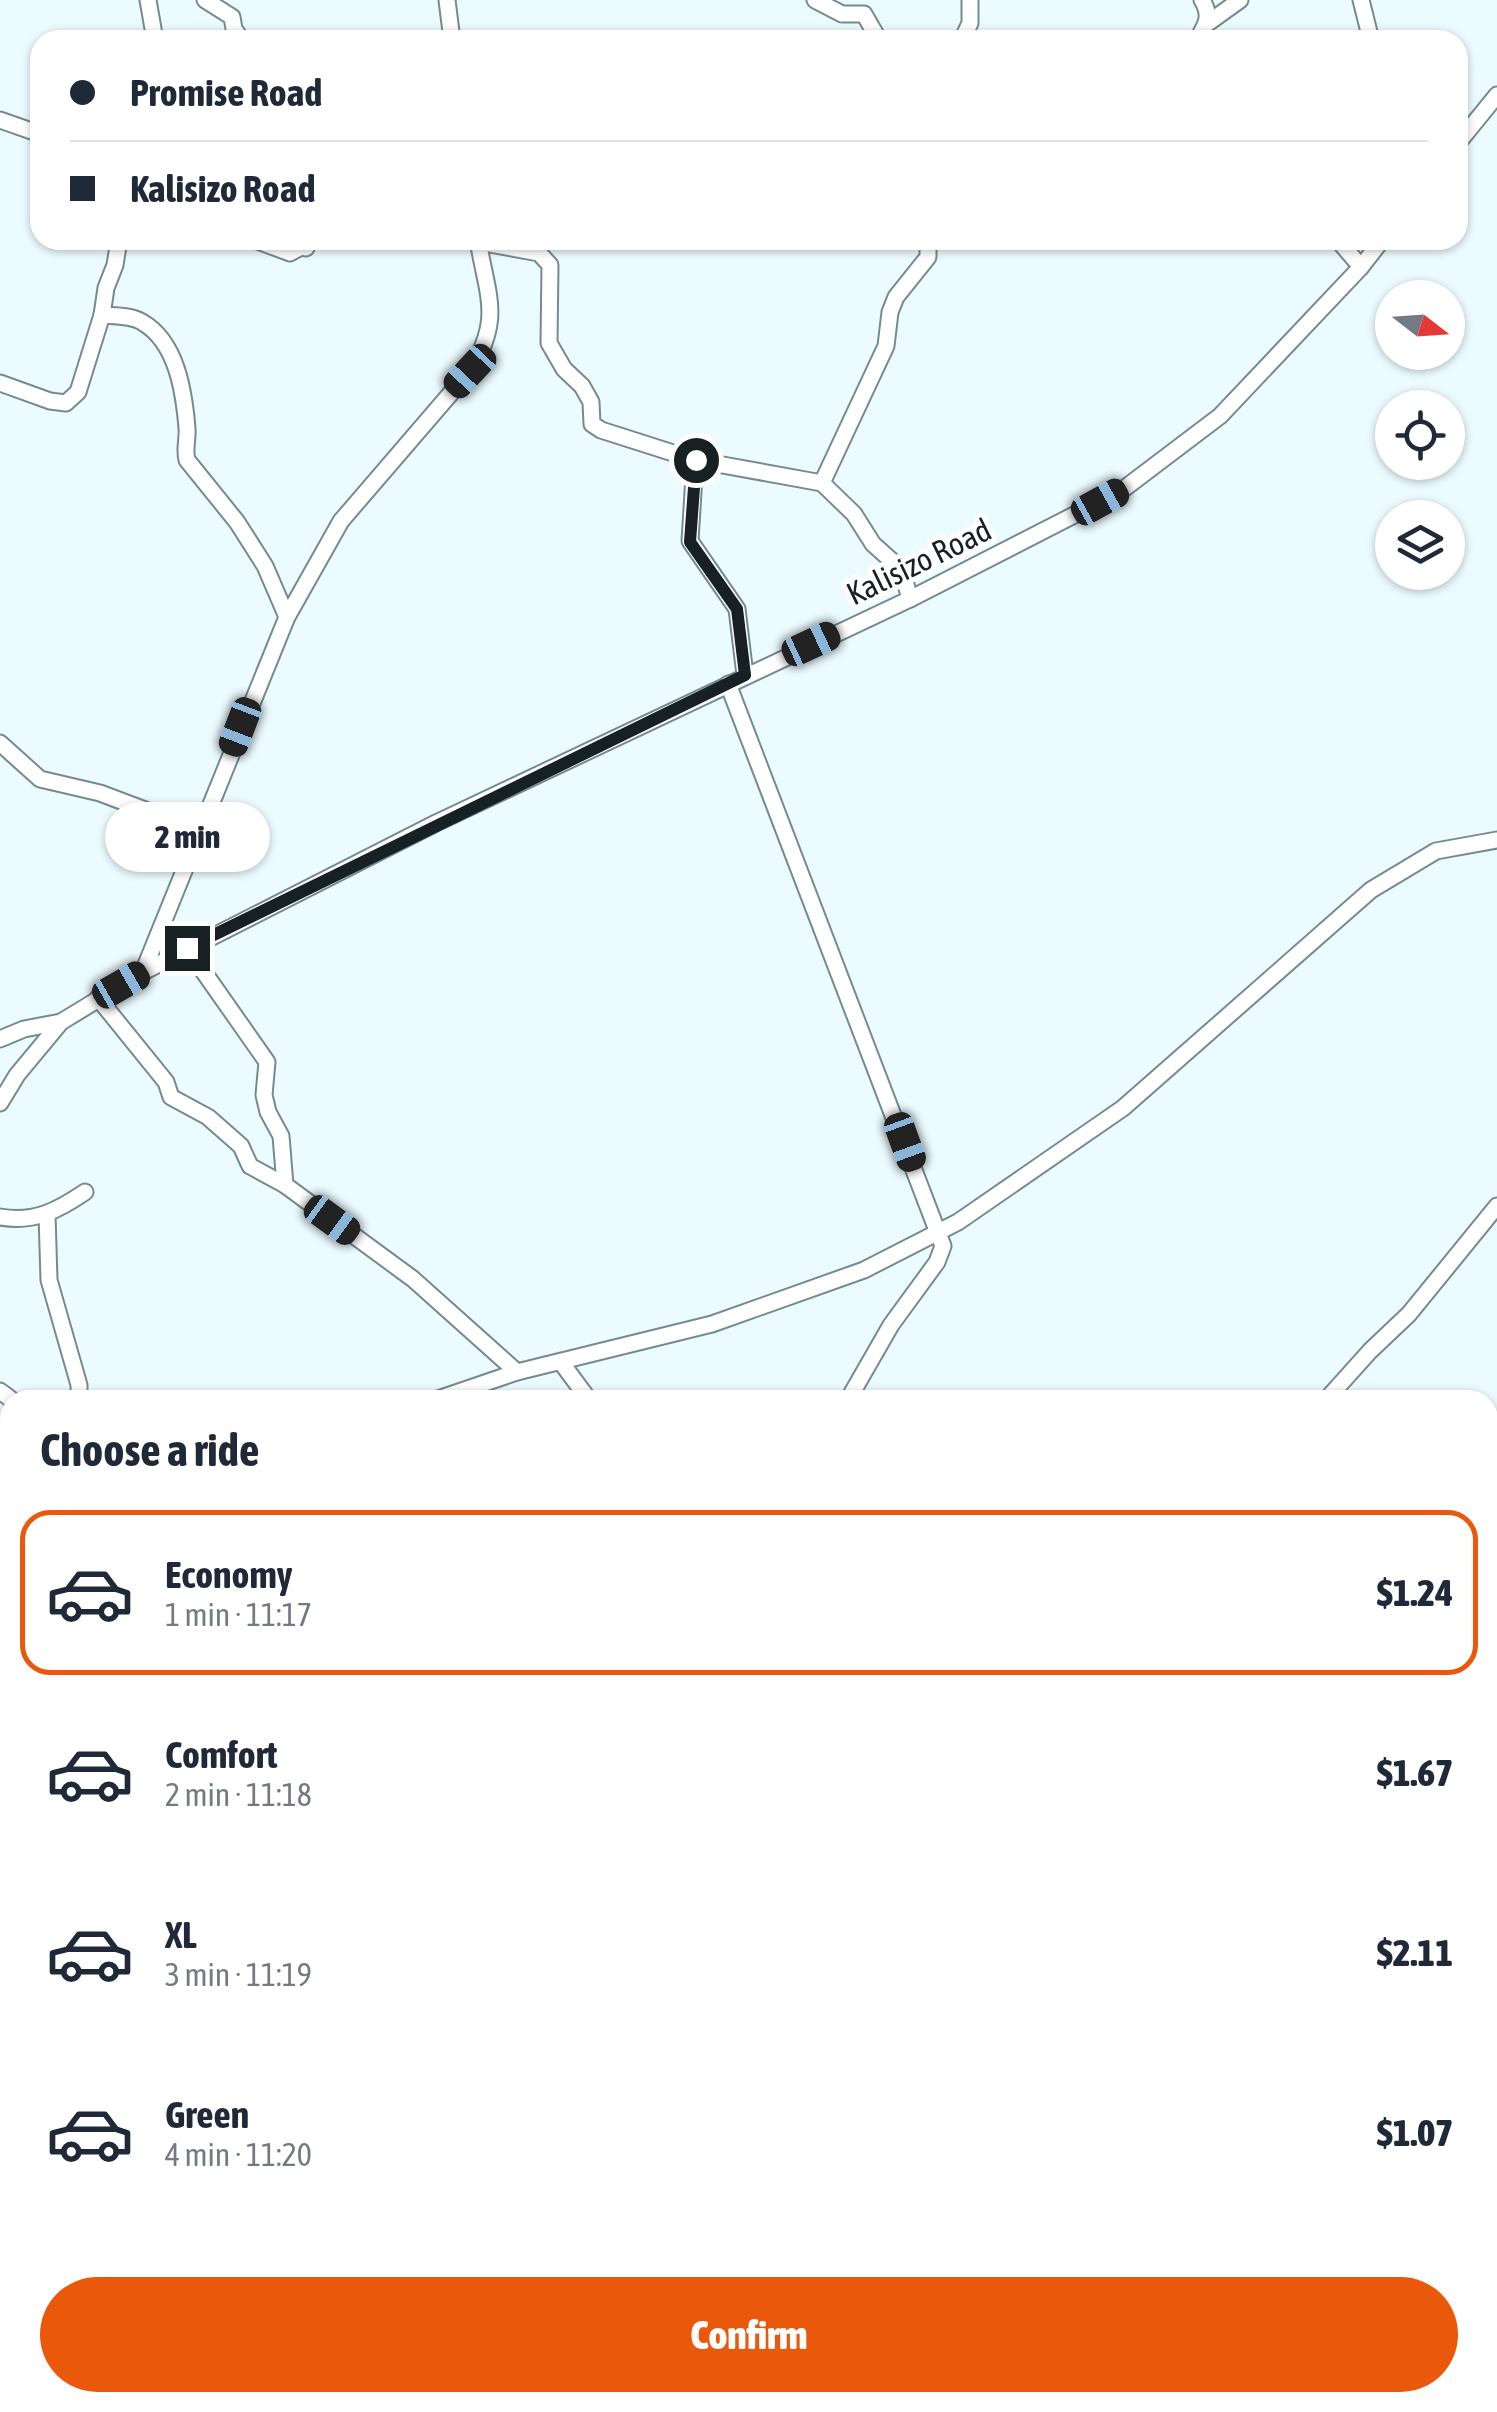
<!DOCTYPE html>
<meta charset="utf-8">
<style>
body{margin:0;font-family:"Asap Condensed",sans-serif;background:#f6f6f7;color:#1f2937;height:100vh;display:flex;flex-direction:column;font-size:38px;white-space:nowrap}
*{box-sizing:border-box;margin:0}
p{font-size:32px;color:#747a83}
.icon{flex:none;width:55px;height:55px;fill:none;stroke:currentColor;stroke-width:2;stroke-linecap:round;stroke-linejoin:round}
.map{position:relative;flex:1;overflow:hidden}
.sheet{position:absolute;left:0px;top:1390px;width:1498px;height:1022px;display:flex;flex-direction:column;background:#fff;border-radius:30px 30px 0 0;box-shadow:0 2px 8px #0004}
.sheet>*{flex:none}
.guide{position:absolute;left:30px;top:30px;width:1438px;height:220px;border-radius:30px;box-shadow:0 2px 8px #0004;display:grid;align-content:center;height:220px;padding:0 40px;background:#fff}
.needle{width:65px;rotate:107deg}
.buttons{position:absolute;left:1375px;top:280px;display:grid;gap:20px}
.buttons a{display:grid;place-items:center;width:90px;height:90px;border-radius:50%;background:#fff;box-shadow:0 2px 8px #0004;font-size:50px}
.end{position:absolute;width:45px;height:45px;margin:-22px;border:12px solid #172023;background:#fff;box-shadow:0 0 0 5px #fff}
.from{border-radius:50%}
.bubble{position:absolute;height:70px;border-radius:35px;background:#fff;box-shadow:0 2px 8px #0004;font-size:32px;font-weight:800;line-height:70px;text-align:center}
.car{position:absolute;width:30px;height:60px;margin:-30px -15px;border-radius:12px;box-shadow:0 0 8px 2px #0007;background:linear-gradient(#222 24%,#8ab4d8 0 40%,#222 0 76%,#8ab4d8 0 86%,#222 0)}
.guide b{display:flex;align-items:center;gap:35px;height:95px;font-size:38px}
.guide b+b{border-top:2px solid #e0e1e3}
.guide i{width:25px;height:25px;background:#1f2937}
ul{padding:0;list-style:none}
li{display:flex;align-items:center;gap:30px;height:165px;margin:0 20px 15px;padding:0 20px;border:5px solid transparent;border-radius:30px}
li div{flex:1}
li b{display:block;font-size:38px}
li em{font-style:normal;font-weight:800}
li.on{border-color:#ea580c}
li>.icon{width:90px;height:90px;stroke-width:1.5}
h2{padding:0 40px;font-size:45px;line-height:120px}
.action{display:flex;gap:20px;margin-top:auto;padding:20px 40px}
.action a{flex:1;height:115px;border-radius:60px;background:#ea580c;color:#fff;font-size:40px;font-weight:800;line-height:115px;text-align:center}
.map>svg:first-child{display:block}
</style>
<div class="map">
<svg width="1497" height="2412" viewBox="0 0 1497 2412">
<rect width="100%" height="100%" fill="#ecfbff"/>
<g fill="none" stroke-linecap="round" stroke-linejoin="round">
<defs>
<g id="minor">
<path d="M148 0 155 40"/>
<path d="M205 0 232 17 234 29 242 40"/>
<path d="M447 0 452 40"/>
<path d="M815 0 842 14H864L879 40"/>
<path d="M1361 0 1371 40"/>
<path d="M1208 23 1240 0"/>
<path d="M962 40 970 23V0"/>
<path d="M1197 40C1206 25 1212 16 1202 0"/>
<path d="M0 120 40 134"/>
<path d="M1458 143 1497 95"/>
<path d="M255 240 290 253 303 246 306 248"/>
<path d="M1338 240 1361 267"/>
<path d="M479 242 539 253 550 265 549 343 564 369 582 386 591 402 592 424 601 430 695 460"/>
<path d="M102 315C114 316 131 315 142 322 177 342 184 392 187 428 188 439 184 449 187 460L237 522 265 566 287 617"/>
<path d="M0 383 50 401 66 403 78 392 102 315 106 288 115 265 119 240"/>
<path d="M910 599 902 570 873 544 854 514 822 483 886 346 890 312 896 297 928 257V240"/>
<path d="M745 675 737 609 690 541 695 460 822 483"/>
<path d="M728 684 943 1246 937 1262 891 1325 848 1400"/>
<path d="M0 743 40 779 100 793 169 819 182 826 194 844"/>
<path d="M187 948 267 1062 264 1095 268 1112 281 1136 285 1185 413 1279 517 1372"/>
<path d="M143 972 287 617 341 521 470 371C503 318 487 296 478 240"/>
<path d="M98 998 166 1082 171 1097 208 1117 241 1146 250 1166 285 1185"/>
<path d="M0 1039 24 1029 61 1022"/>
<path d="M0 1103 17 1075 61 1022 143 972 436 823 910 599 1121 491 1220 416 1361 267 1382 240"/>
<path d="M47 1214 49 1280 79 1385V1400"/>
<path d="M0 1217C34 1223 57 1211 85 1192"/>
<path d="M561 1362 589 1400"/>
<path d="M0 1391 12 1400"/>
<path d="M435 1400 517 1372 712 1324 864 1270 958 1222 1123 1108 1371 890 1436 851 1497 840"/>
<path d="M1326 1400 1370 1351 1409 1314 1497 1206"/>
<path d="M0 1732 10 1739"/>
<path d="M0 2058 10 2040"/>
<path d="M731 2402V2412"/>
<path d="M123 2412 131 2402"/>
</g>
</defs>
<use href="#minor" stroke="#748b92" stroke-width="19"/>
<use href="#minor" stroke="#fff" stroke-width="15"/>
</g>
<g fill="none" stroke-linecap="round" stroke-linejoin="round">
<path stroke="#172023" stroke-width="12" d="M187 948 745 675 737 609 690 542 696 460"/>
</g>
<g text-anchor="middle" stroke-width="10" stroke-linejoin="round" paint-order="stroke">
<g font-size="32" fill="#172023" stroke="#fff">
<text transform="translate(919 562) rotate(-26)" y="11">Kalisizo Road</text>
</g>
</g>
</svg>
<div class="buttons">
<a><svg class="needle" viewBox="-14 -14 28 28"><path d="M0-13l5 13h-10z" fill="#e53935"/><path d="M0 13l5-13h-10z" fill="#747a83"/></svg></a>
<a><svg class="icon" aria-label="locate" viewBox="0 0 24 24"><circle cx="12" cy="12" r="6"/><path d="M12 2v4M12 18v4M2 12h4M18 12h4"/></svg></a>
<a><svg class="icon" aria-label="layers" viewBox="0 0 24 24"><path d="M12 4l9 5-9 5-9-5zM3 14l9 5 9-5"/></svg></a>
</div>
<i class="end from" style="left:696px;top:460px"></i>
<i class="end" style="left:187px;top:948px"></i>
<div class="bubble" style="left:105px;top:802px;width:165px">2 min</div>
<i class="car" style="left:470px;top:371px;rotate:223deg"></i>
<i class="car" style="left:1100px;top:502px;rotate:61deg"></i>
<i class="car" style="left:811px;top:644px;rotate:65deg"></i>
<i class="car" style="left:240px;top:727px;rotate:201deg"></i>
<i class="car" style="left:121px;top:985px;rotate:60deg"></i>
<i class="car" style="left:905px;top:1142px;rotate:160deg"></i>
<i class="car" style="left:332px;top:1220px;rotate:126deg"></i>
<div class="guide">
<b><i class="from"></i>Promise Road</b>
<b><i></i>Kalisizo Road</b>
</div>
<section class="sheet">
<h2>Choose a ride</h2>
<ul>
<li class="on"><svg class="icon" aria-label="car" viewBox="0 0 24 24"><path d="M5 17H2v-5l4-1 3-4h7l3 4 3 1v5h-3M9 17h6M6 11h13"/><circle cx="7" cy="17" r="2"/><circle cx="17" cy="17" r="2"/></svg><div><b>Economy</b><p>1 min · 11:17</p></div><em>$1.24</em></li>
<li><svg class="icon" aria-label="car" viewBox="0 0 24 24"><path d="M5 17H2v-5l4-1 3-4h7l3 4 3 1v5h-3M9 17h6M6 11h13"/><circle cx="7" cy="17" r="2"/><circle cx="17" cy="17" r="2"/></svg><div><b>Comfort</b><p>2 min · 11:18</p></div><em>$1.67</em></li>
<li><svg class="icon" aria-label="car" viewBox="0 0 24 24"><path d="M5 17H2v-5l4-1 3-4h7l3 4 3 1v5h-3M9 17h6M6 11h13"/><circle cx="7" cy="17" r="2"/><circle cx="17" cy="17" r="2"/></svg><div><b>XL</b><p>3 min · 11:19</p></div><em>$2.11</em></li>
<li><svg class="icon" aria-label="car" viewBox="0 0 24 24"><path d="M5 17H2v-5l4-1 3-4h7l3 4 3 1v5h-3M9 17h6M6 11h13"/><circle cx="7" cy="17" r="2"/><circle cx="17" cy="17" r="2"/></svg><div><b>Green</b><p>4 min · 11:20</p></div><em>$1.07</em></li>
</ul>
<div class="action"><a>Confirm</a></div>
</section>
</div>
